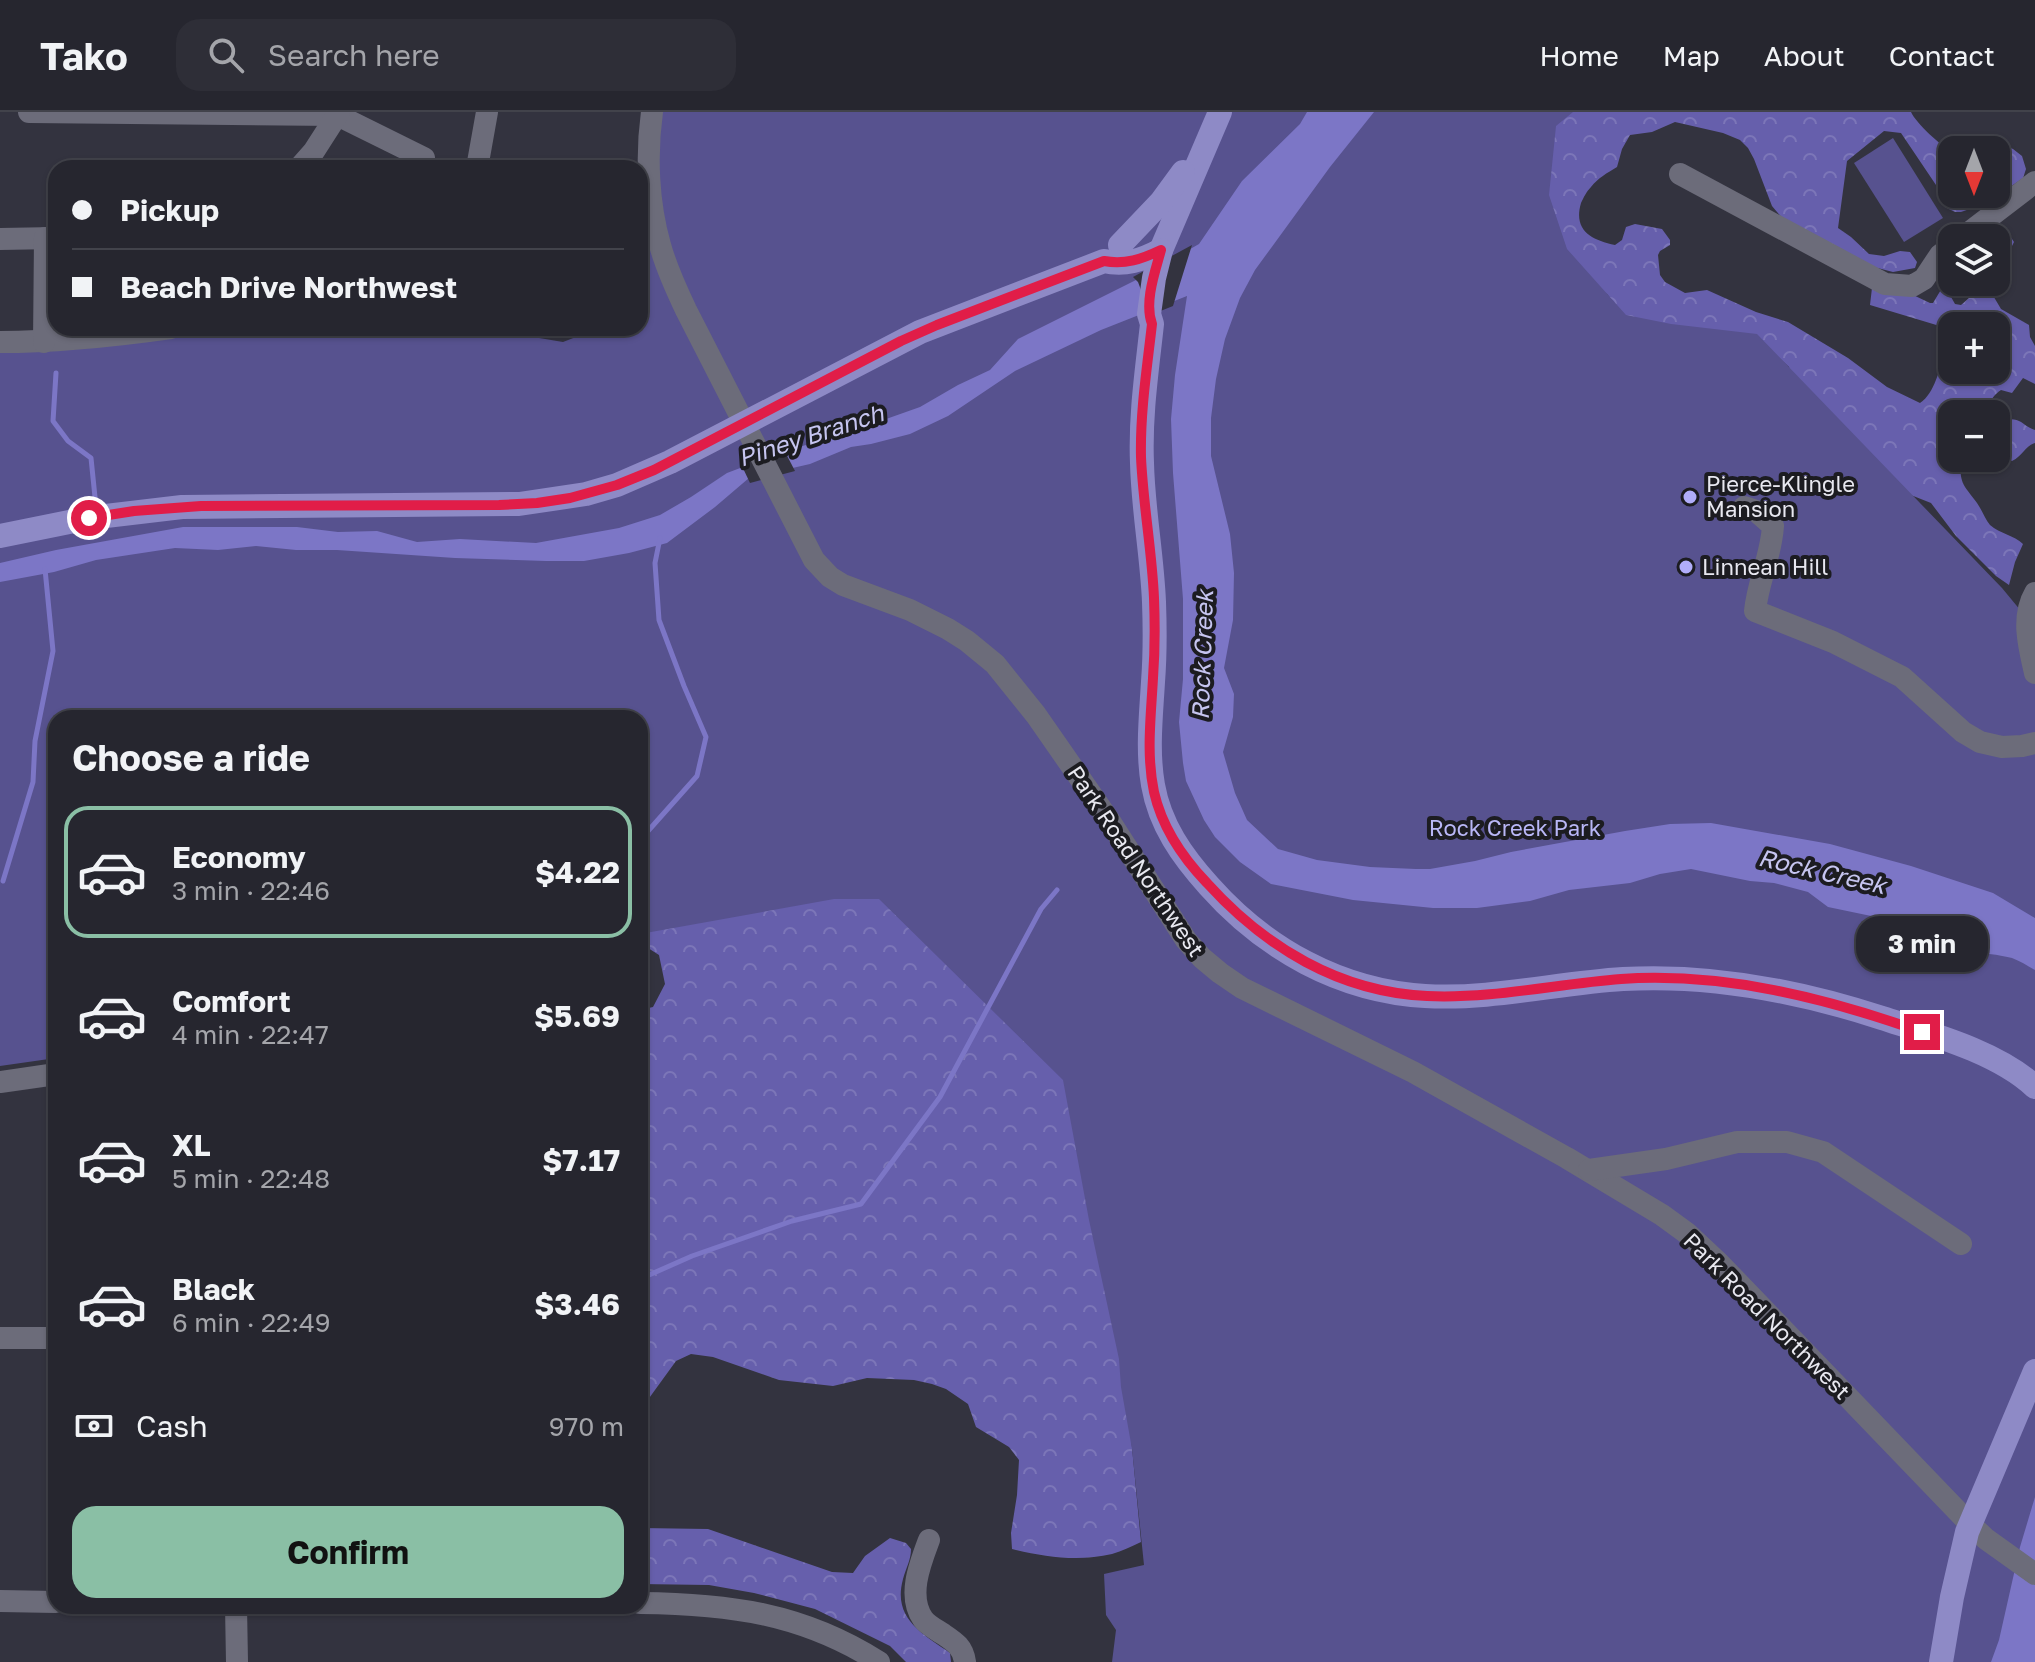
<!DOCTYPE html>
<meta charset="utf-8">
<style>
body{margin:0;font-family:"Golos Text",sans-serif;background:#2e2e37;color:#f1f3f6;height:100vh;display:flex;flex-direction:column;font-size:30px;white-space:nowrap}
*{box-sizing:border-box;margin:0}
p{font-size:26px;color:#a4a5aa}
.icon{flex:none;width:44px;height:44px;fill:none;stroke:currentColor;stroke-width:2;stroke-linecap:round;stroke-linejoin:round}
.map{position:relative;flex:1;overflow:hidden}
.drawer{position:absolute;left:48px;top:598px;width:600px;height:904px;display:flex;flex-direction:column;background:#26262f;border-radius:24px;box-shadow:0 2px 6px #0004,0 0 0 2px #42434b}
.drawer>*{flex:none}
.top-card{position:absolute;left:48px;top:48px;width:600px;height:176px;border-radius:24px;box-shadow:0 2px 6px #0004,0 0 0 2px #42434b;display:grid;align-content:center;height:176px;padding:0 24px;background:#26262f}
.needle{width:52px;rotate:180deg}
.controls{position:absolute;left:1938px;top:24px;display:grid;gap:16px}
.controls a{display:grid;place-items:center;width:72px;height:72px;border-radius:16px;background:#26262f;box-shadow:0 2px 6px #0004,0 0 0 2px #42434b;font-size:40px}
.end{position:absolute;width:36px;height:36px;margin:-18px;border:10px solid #e11d48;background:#fff;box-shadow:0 0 0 4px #fff}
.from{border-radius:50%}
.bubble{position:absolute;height:56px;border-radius:24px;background:#26262f;box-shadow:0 2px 6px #0004,0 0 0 2px #42434b;font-size:26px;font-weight:700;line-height:56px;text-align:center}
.top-card b{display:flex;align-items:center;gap:28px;height:76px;font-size:30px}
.top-card b+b{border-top:2px solid #42434b}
.top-card i{width:20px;height:20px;background:#f1f3f6}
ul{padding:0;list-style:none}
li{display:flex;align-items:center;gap:24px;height:132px;margin:0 16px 12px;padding:0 8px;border:4px solid transparent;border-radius:24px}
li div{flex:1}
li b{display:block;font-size:30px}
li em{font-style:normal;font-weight:700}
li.active{border-color:#8abfa5}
li>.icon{width:72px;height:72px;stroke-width:1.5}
h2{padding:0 24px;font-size:36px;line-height:96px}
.pay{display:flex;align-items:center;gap:20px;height:88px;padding:0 24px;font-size:30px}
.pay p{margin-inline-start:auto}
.primary-button{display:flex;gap:16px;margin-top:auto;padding:16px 24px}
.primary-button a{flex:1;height:92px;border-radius:24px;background:#8abfa5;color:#111;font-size:32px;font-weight:700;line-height:92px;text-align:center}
header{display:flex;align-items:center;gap:48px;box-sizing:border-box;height:112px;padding:0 40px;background:#26262f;border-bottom:2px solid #42434b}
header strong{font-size:38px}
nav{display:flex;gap:44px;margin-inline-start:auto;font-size:28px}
.search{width:560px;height:72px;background:#2e2e37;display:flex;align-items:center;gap:20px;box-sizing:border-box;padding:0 28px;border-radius:24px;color:#a4a5aa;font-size:30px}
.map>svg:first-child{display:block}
</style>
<header>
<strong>Tako</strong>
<div class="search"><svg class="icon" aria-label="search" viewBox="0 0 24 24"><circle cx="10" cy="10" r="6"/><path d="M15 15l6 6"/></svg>Search here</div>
<nav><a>Home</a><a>Map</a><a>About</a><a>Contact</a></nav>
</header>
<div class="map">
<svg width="2035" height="1550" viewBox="0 0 2035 1550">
<defs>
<pattern id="forest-crowns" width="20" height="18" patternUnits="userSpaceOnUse" patternTransform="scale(2)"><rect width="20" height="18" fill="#665fac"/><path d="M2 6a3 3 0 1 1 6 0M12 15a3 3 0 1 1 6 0" fill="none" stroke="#7c76b8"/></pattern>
</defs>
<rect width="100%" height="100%" fill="#33333f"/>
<g fill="url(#forest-crowns)">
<path d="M1488 0H1911C1916 11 1941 34 1952 40V82H1996V38H1994L1999 30 2013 37 2022 44 2026 57 2023 66 1987 91 1961 100H1955L1945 95 1936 73 1901 21 1884 19 1847 49 1838 116 1851 125 1869 142 1884 144 1900 139 1910 140 1917 150 1915 156 1893 160 1870 154 1789 114 1772 94 1754 47 1748 36 1740 28 1723 21 1675 10 1652 20 1630 23 1622 37 1617 55C1607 61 1598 66 1591 75 1586 80 1584 85 1581 91 1573 118 1591 128 1615 133L1622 128 1626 115 1635 112 1662 117 1670 128V133L1660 139 1658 143 1660 163 1665 170 1685 181 1707 178 1756 200 1788 210 1848 246 1887 275 1920 291C1935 281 1939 257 1945 241L1952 239V258H1996V214H1952V219L1943 215 1870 193 1872 176 1886 180 1911 182 1930 191H1933L1942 176H1946L1955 192 1961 193C1969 186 1977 181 1975 170H1985L2001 197 2029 213 2030 225 2035 234V272L2023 266 2012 281 2001 278C1991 285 1989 290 1992 302H1952V346H1961C1959 372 1963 372 1977 391 1982 398 1985 407 1990 413 2000 422 2014 423 2023 432L2015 450 2009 473 1996 464 1956 424 1931 391 1888 374 1830 336 1797 286 1789 255 1775 242 1731 225 1676 214H1651L1633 209 1622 201 1607 182 1590 175 1583 178 1584 188 1613 230 1640 277 1651 280 1724 264 1749 280 1746 289 1761 309 1763 342 1759 366 1734 371 1726 369 1722 363 1721 340 1711 334 1723 318 1722 313C1701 299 1681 300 1657 305L1649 315 1651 348 1644 358 1622 371 1615 384 1616 422 1606 463 1608 485 1620 508 1635 516 1660 518 1704 507 1716 508 1718 514 1703 522 1645 537 1621 533 1596 517 1570 488 1564 466 1561 441 1559 377 1584 248C1582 230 1580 211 1567 196 1557 186 1544 178 1533 169 1484 135 1447 112 1460 46 1464 29 1472 8 1488 0Z"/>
<path d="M1999 116 2006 118 2014 130 2011 136 1996 145V126H1978L1992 117Z"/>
<path d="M1996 306C2003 308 2013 306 2019 309 2025 312 2028 316 2035 318V331C2025 334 2023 344 2012 349L1996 343Z"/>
<path d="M0 476 1070 683 1141 1430C1132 1434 1122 1439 1112 1442 1078 1450 1045 1445 1012 1437L1011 1421 1017 1383 1019 1348 1009 1335 976 1315 968 1292 946 1277 932 1272 914 1268 867 1266 833 1274 779 1268 713 1245 691 1242 676 1249 647 1289 640 1293V898L653 895 665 872 659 843 648 836 640 837V606H56Z"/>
<path d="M640 1416 708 1417 832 1460 853 1461 865 1444 890 1426 906 1431 911 1437C911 1448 906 1456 903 1467 892 1507 923 1522 950 1541L951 1550H906L890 1534 815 1497 754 1481 709 1473 640 1472Z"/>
</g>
<g fill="#57528f">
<path d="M659 0H1573L1556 14 1549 83 1567 137 1626 203 1671 212 1757 222 2002 476 2035 516V1550H1112L1116 1518 1106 1503 1104 1462 1144 1453 1132 1337 1121 1275 1119 1247 1089 1108 1063 968 879 787H834L640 822V606H56V946L0 954V238L79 237 190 221 211 216H479L563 230 599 216H640V94Z"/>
<path d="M1893 26 1943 106 1904 130 1854 51Z"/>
</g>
<g fill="#7c76c6">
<path d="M1307 0H1374L1330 55 1255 158 1240 186 1225 227 1216 267 1211 306V344L1230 422 1234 461 1233 508 1224 556 1234 582 1233 605 1223 640 1235 681 1247 708 1278 737 1317 748 1370 755 1416 757H1430L1475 749 1511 740 1625 719 1670 712 1711 711 1830 732 1911 754 1993 781 2035 806V858C2028 854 2020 849 2012 846 1980 838 1969 846 1943 819L1828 795 1808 780 1774 771 1750 769 1691 757 1660 762 1630 771 1569 778 1530 789 1477 796H1433L1353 788 1271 772 1240 750 1215 725 1204 708 1186 669 1183 651 1179 610 1183 567V487L1173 361 1171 307 1175 263 1187 184 1101 218 1015 259 948 304 910 322 871 332 851 335 810 352 749 366 715 395 667 431 629 441 584 449H546L455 446 337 438H296L256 434 218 438 175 436 96 448 54 460 0 470V451L56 438 183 415H297L338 420 377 419 417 430 460 427 536 431 619 416 660 403 691 385 727 361 785 339 841 323 920 295 958 273 990 258 1018 227 1136 168 1199 132 1242 69 1300 12Z"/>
<path d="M2035 1385V1550H1991L1999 1528 2020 1435Z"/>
</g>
<g fill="#33333f">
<path d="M1192 133 1173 194 1138 208 1141 178 1138 170 1133 165Z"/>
<path d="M783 336 795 359 750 371 741 352Z"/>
</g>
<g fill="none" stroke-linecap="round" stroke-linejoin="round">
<g stroke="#7c76c6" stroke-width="5">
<path d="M56 261 53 309 68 329 91 346 96 395"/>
<path d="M640 728 697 664 706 625 684 574 659 508 655 451 660 426"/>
<path d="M3 769 33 670 35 629 53 539 45 457"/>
<path d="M640 1167 692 1144 792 1109 861 1092 940 985 1041 797 1057 778"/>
</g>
<g stroke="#6c6c7a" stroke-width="22">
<path d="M29 0 337 3 424 46 419 56"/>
<path d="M652 0C646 43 648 91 660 133 666 155 676 177 686 198L814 448 830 465 843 473 910 498 948 517 967 529 995 552 1036 603 1109 708 1186 828 1202 846 1220 861 1242 876 1413 960 1567 1046 1662 1103 1688 1122 1720 1152 1970 1412 1986 1427 2035 1462"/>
<path d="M299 56 314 39 339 0"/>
<path d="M477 56 487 0"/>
<path d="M1680 62 1885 172 1912 174 1924 167 1940 143 1952 134"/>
<path d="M1962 126 2035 70"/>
<path d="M0 127 56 126"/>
<path d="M0 230C57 230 114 224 171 216"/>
<path d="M44 230 45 126"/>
<path d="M1744 395 1756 399 1773 414C1771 445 1758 469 1755 499L1833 530 1902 565 1963 620 1980 630 2002 635 2022 634 2035 631"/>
<path d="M2035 481C2021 505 2029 535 2035 561"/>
<path d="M0 970 56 962"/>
<path d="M1589 1058 1666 1047 1737 1030H1787L1823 1040 1961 1132"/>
<path d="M0 1226H56"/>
<path d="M929 1428C920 1452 907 1484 923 1507 927 1513 937 1518 943 1522 955 1530 963 1535 965 1550"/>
<path d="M0 1489 56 1490"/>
<path d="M640 1491C729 1492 802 1501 879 1550"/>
<path d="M236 1494 237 1550"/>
</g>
<g stroke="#8e8ac6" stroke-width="24">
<path d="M1220 0 1161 138 1154 166 1149 202 1152 212C1147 258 1140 304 1142 351 1143 397 1152 443 1154 490 1155 517 1155 544 1153 570 1151 604 1147 639 1153 673 1160 713 1182 744 1209 774 1265 837 1340 879 1425 884 1491 888 1557 871 1623 867 1711 862 1799 879 1882 906 1931 922 1998 940 2035 975"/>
<path d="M1120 133 1161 90 1183 60"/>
<path d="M0 424 89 406 182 395 519 392 586 382 617 373 670 350 920 220 1104 149C1125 154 1142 148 1161 138"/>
<path d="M1941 1550 1952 1485 1967 1420 2035 1259"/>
</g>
</g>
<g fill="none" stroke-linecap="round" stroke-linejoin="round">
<path stroke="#e11d48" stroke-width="10" d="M89 406 134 399 201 394 499 393 537 391 570 386 617 373 654 358 901 229 937 213 1104 149C1125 153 1142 147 1161 138 1155 160 1144 190 1152 212 1147 256 1140 301 1141 345 1143 392 1152 439 1154 486 1155 512 1155 539 1153 566 1151 604 1146 642 1154 680 1162 715 1182 745 1207 771 1265 835 1339 880 1427 884 1492 887 1556 872 1621 867 1724 860 1826 886 1922 920"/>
</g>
<g fill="#b1adfa" stroke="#1c1c21" stroke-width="3">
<circle cx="1690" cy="385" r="8"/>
<circle cx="1686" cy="455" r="8"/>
</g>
<g text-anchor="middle" stroke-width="8" stroke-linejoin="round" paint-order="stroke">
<g font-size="22" fill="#e8e8f0" stroke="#1c1c21" text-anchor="start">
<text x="1706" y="380">Pierce-Klingle<tspan x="1706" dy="25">Mansion</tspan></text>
<text x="1702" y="463">Linnean Hill</text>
</g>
<g font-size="22" fill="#b9b7f7" stroke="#1c1c21">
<text x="1515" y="724">Rock Creek Park</text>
</g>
<g font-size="22" fill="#e8e8f0" stroke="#1c1c21">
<text transform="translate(1136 749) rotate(56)" y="8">Park Road Northwest</text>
<text transform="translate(1767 1204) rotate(45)" y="8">Park Road Northwest</text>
</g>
<g font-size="24" font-style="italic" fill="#c6c5f0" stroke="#1c1c21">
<text transform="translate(811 324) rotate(-18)" y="8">Piney Branch</text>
<text transform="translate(1203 543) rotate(-88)" y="8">Rock Creek</text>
<text transform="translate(1822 760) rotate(13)" y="8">Rock Creek</text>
</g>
</g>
</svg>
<div class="controls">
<a><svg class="needle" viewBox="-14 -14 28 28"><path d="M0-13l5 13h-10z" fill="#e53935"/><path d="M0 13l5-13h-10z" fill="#a4a5aa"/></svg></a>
<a><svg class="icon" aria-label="layers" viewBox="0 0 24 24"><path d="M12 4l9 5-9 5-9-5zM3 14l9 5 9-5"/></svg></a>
<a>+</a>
<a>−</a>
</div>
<i class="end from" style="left:89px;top:406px"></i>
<i class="end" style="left:1922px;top:920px"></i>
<div class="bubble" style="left:1856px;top:804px;width:132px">3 min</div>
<div class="top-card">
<b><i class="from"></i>Pickup</b>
<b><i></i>Beach Drive Northwest</b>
</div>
<section class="drawer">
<h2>Choose a ride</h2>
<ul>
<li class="active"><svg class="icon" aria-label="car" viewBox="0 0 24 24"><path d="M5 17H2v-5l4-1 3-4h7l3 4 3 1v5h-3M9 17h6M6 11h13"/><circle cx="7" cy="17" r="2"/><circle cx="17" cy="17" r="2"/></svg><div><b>Economy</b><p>3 min · 22:46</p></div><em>$4.22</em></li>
<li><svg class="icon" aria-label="car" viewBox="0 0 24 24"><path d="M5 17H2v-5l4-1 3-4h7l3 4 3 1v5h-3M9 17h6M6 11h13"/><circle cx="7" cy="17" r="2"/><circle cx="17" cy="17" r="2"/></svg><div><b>Comfort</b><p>4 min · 22:47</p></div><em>$5.69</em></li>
<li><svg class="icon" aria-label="car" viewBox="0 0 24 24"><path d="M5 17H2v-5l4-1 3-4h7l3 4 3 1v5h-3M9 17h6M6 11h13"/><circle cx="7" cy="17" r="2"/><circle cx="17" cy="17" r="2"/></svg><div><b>XL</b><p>5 min · 22:48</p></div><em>$7.17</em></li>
<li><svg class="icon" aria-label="car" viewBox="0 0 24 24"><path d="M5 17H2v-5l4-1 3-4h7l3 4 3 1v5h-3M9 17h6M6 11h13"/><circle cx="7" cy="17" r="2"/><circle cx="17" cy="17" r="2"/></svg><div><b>Black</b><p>6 min · 22:49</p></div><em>$3.46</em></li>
</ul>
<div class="pay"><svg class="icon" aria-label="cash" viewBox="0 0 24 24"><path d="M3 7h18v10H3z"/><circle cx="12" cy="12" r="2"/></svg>Cash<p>970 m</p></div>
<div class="primary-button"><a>Confirm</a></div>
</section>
</div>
